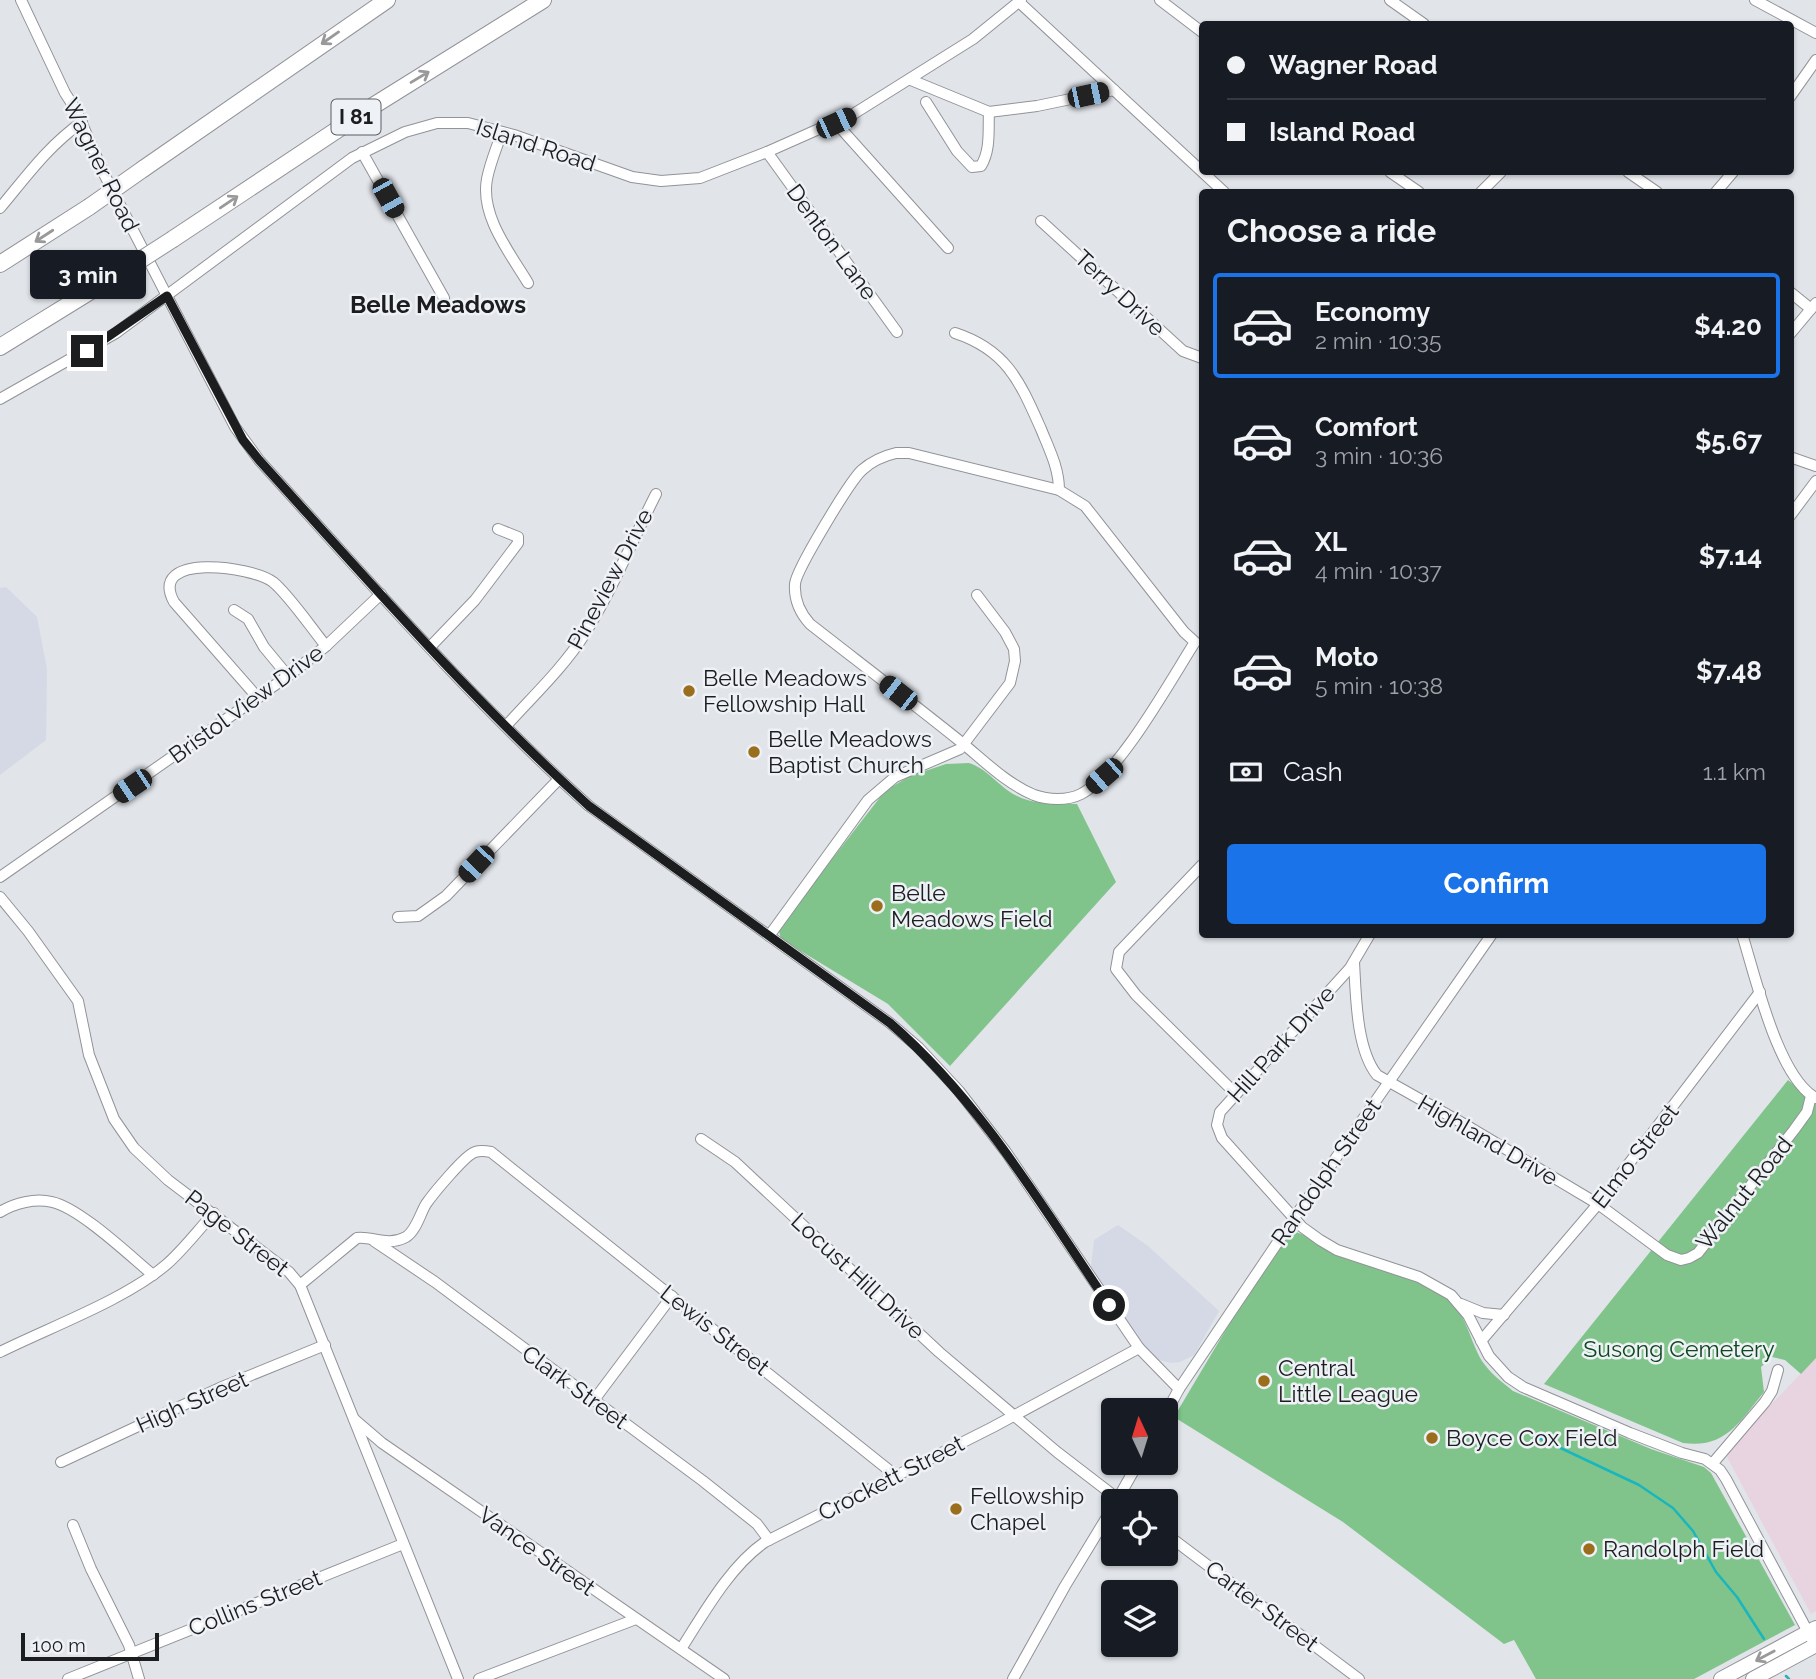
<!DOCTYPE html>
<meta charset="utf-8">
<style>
body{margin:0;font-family:Raleway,sans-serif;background:#20242c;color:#f1f3f6;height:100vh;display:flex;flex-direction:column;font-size:26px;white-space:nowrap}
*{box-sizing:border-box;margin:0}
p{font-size:23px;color:#9ea1a6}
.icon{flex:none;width:38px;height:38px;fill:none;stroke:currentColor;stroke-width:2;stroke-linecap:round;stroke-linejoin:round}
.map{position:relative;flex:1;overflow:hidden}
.details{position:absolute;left:1199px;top:189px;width:595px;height:749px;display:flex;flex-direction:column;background:#171b24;border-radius:7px;box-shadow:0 2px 5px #0004}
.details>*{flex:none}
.guide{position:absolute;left:1199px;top:21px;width:595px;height:154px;border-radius:7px;box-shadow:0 2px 5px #0004;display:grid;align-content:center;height:154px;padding:0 28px;background:#171b24}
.needle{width:46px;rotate:356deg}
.tools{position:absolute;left:1101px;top:1398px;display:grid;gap:14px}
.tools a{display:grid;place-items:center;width:77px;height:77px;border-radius:7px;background:#171b24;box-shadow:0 2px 5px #0004;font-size:35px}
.scale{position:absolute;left:21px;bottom:18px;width:138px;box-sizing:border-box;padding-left:7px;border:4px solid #1c1d1f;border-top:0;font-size:19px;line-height:24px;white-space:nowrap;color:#1c1d1f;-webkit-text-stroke:5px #eef1f6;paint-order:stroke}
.end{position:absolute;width:32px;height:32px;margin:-16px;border:9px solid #1c1d1f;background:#fff;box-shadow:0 0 0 4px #fff}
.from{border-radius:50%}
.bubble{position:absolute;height:49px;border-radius:7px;background:#171b24;box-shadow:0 2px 5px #0004;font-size:23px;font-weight:700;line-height:49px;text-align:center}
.car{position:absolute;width:21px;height:42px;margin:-21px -10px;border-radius:9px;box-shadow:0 0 5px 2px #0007;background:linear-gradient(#222 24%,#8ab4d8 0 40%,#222 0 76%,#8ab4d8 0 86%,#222 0)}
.guide b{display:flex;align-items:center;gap:24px;height:66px;font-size:26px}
.guide b+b{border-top:2px solid #363941}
.guide i{width:18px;height:18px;background:#f1f3f6}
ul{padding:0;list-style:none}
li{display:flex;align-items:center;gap:21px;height:105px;margin:0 14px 10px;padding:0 14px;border:4px solid transparent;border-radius:7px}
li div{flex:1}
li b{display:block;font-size:26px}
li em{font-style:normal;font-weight:700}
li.on{border-color:#1a73e8}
li>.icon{width:63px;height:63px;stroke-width:1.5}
h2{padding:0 28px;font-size:32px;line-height:84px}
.pay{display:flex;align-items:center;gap:18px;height:77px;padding:0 28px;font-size:26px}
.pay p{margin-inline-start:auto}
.primary-button{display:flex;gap:14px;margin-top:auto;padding:14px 28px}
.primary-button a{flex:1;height:80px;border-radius:7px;background:#1a73e8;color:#fff;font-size:28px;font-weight:700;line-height:80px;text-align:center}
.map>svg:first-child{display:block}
</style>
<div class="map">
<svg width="1816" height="1679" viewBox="0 0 1816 1679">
<rect width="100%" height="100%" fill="#e1e4e9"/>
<path fill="#e8d3e1" d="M1816 1358V1611L1811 1614 1727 1457 1732 1445Z"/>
<g fill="#d4d9e5">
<path d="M6 587 37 617 47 669 46 740 0 775V588Z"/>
<path d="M1118 1225 1148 1246 1219 1311 1194 1355 1180 1362 1171 1363 1159 1360 1147 1352 1091 1266 1094 1240Z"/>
</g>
<g fill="#80c48b">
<path d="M969 763C988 769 998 786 1015 795 1035 805 1055 804 1077 804L1116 882 950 1066 888 1004 781 939 779 931 790 913 885 791 910 776 946 764Z"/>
<path d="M1788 1080 1816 1104V1358L1801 1374 1785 1360 1772 1357 1761 1367 1764 1392C1740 1421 1726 1449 1683 1443L1544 1384Z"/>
<path d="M1291 1231C1306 1233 1316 1244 1329 1251 1367 1271 1415 1271 1449 1300 1467 1316 1470 1341 1482 1361 1490 1373 1502 1382 1513 1391L1651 1449 1704 1467 1711 1473 1795 1625 1694 1679H1536L1514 1640 1504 1644 1343 1522 1174 1417 1240 1306Z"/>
</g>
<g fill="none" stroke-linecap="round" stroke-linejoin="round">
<g stroke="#1ab6bd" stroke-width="2.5">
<path d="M1533 1435 1639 1485 1673 1508 1693 1531 1716 1572 1737 1597 1764 1639"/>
<path d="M1786 1676 1789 1679"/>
</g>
<defs>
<g id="minor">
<path d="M21 0 65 93 76 110 103 172 167 296 235 427 259 460C366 578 471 700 589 806L890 1023 918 1047 959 1091 1006 1152 1139 1348 1179 1389"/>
<path d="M1160 0 1202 32"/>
<path d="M1390 0 1424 24"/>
<path d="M1755 0 1816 33"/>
<path d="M1019 2 1224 192"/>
<path d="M911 80 989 112 1037 106 1114 90"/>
<path d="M1790 97 1816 60"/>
<path d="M926 102 957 151 972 167 981 166C991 149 988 130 989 112"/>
<path d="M836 123 948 248"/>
<path d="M502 132C497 147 490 163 487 179 480 216 510 253 528 283"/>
<path d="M362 152 444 298"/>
<path d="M767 152 897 332"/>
<path d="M1390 172 1419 192"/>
<path d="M1628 172 1657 192"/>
<path d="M1481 192 1501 172"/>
<path d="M1716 192 1733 172"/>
<path d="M0 208C26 177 48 146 82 122"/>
<path d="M1041 221 1183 351 1202 358"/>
<path d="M1790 292 1811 309"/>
<path d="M955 333C1007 350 1020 382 1041 429 1049 449 1059 468 1059 490"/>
<path d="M1790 334 1816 303"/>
<path d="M0 399 116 333 352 158 405 132 437 123H468L514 135 632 177 661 181 700 178 767 152 855 113 973 39 1021 0"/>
<path d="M896 453H909L1059 490 1085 506 1184 632 1195 642C1170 681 1119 774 1081 794 1067 801 1048 800 1034 795 1007 784 983 760 961 742 911 702 860 663 810 624 800 613 794 599 795 584 796 570 850 481 862 470 872 461 883 456 896 453Z"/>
<path d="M1790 457 1816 466"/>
<path d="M1790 516 1816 481"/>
<path d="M234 610 248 619 264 647 288 676"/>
<path d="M430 647 475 600 518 543V537L498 529"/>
<path d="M258 698 174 602C147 552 252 566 273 582 289 595 312 629 326 646"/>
<path d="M506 726C533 696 563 668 584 635 612 591 632 541 656 494"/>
<path d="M1202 865 1119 952 1116 969 1136 995 1235 1093"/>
<path d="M0 877 288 676 326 646 381 594"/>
<path d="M0 897 28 931 78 1001 89 1055 114 1119 134 1148 168 1180 289 1272 300 1285 458 1679"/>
<path d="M398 917 418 916 446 896 559 779"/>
<path d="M1370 934 1350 968 1220 1112 1217 1125 1222 1138 1302 1227 1320 1240 1337 1250 1419 1277 1451 1295 1468 1315 1489 1356 1508 1377 1523 1387 1630 1433 1682 1453 1705 1459 1720 1470 1726 1479 1816 1647"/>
<path d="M1742 934C1755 975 1778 1078 1816 1098"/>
<path d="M769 936 868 800 895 777 960 749 1010 683 1015 661 1014 649 1005 632 977 595"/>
<path d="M1354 962C1356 995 1356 1049 1377 1075L1464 1124 1598 1204 1667 1255 1681 1260 1689 1258 1698 1253 1794 1130 1807 1112 1811 1096"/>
<path d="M701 1139 735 1162 939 1352 1057 1452 1122 1502"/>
<path d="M0 1212C15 1203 35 1198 52 1202 80 1208 130 1256 153 1275"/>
<path d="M374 1241 435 1282 703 1481 757 1524 769 1540"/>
<path d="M300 1285 357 1238C373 1236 387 1247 406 1237 416 1231 420 1214 426 1204 433 1194 465 1155 475 1152 481 1150 486 1151 491 1152L895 1475"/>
<path d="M1461 1304 1483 1313 1504 1315"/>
<path d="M1481 1341 1598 1204 1760 992"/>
<path d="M0 1352C50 1327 125 1300 167 1264 184 1249 198 1230 214 1213"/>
<path d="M594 1400 672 1296"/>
<path d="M1166 1413 1179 1389 1294 1218 1492 934"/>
<path d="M354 1419 382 1443 724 1679"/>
<path d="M61 1462 222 1387 325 1345"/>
<path d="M1713 1463 1765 1402 1772 1391 1778 1370"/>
<path d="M1116 1502 1138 1463"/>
<path d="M73 1525 91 1569 129 1645 139 1679"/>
<path d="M1166 1534 1359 1679"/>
<path d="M681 1649C704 1613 730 1566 765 1542L993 1427 1139 1348"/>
<path d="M68 1679 403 1544"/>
<path d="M479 1679 636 1619"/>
<path d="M1013 1679 1065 1586 1113 1507"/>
</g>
<g id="major">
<path d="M1721 1679 1816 1628"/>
<path d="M1753 1679 1816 1645"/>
</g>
<g id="highway">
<path d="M143 169 387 0"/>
<path d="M173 239 373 106 543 0"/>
<path d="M0 264 89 207"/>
<path d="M0 347 128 268"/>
</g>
</defs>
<use href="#minor" stroke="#919398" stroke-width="12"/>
<use href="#major" stroke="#919398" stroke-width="16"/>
<use href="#highway" stroke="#919398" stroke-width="18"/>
<use href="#minor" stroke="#fff" stroke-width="10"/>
<use href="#major" stroke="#fff" stroke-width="14"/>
<use href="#highway" stroke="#fff" stroke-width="16"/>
<defs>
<g id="highway-bridge">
<path d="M89 207 143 169"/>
<path d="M128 268 173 239"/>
</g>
</defs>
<use href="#highway-bridge" stroke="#919398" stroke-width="18" stroke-linecap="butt"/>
<use href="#highway-bridge" stroke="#fff" stroke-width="16"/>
</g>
<defs><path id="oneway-shaft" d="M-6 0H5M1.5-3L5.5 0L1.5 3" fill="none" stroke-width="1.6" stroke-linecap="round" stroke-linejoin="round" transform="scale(1.75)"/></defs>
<g stroke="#99999a">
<use href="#oneway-shaft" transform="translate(330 38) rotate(145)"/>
<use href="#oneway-shaft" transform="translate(420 77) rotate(-31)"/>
<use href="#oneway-shaft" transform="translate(229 202) rotate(-34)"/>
<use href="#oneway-shaft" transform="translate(44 236) rotate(147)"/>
<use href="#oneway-shaft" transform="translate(1765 1656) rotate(152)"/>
</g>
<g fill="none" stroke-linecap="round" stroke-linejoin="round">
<path stroke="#1c1d1f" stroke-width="9" d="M87 351 167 296 243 440 259 460C366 578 471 699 589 806L890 1023C981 1102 1042 1206 1109 1305"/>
</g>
<g fill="#9b6e1e" stroke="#eef1f6" stroke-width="2.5">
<circle cx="689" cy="691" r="7"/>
<circle cx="754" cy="752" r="7"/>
<circle cx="877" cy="906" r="7"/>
<circle cx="1264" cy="1381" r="7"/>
<circle cx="1432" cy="1438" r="7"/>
<circle cx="956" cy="1509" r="7"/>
<circle cx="1589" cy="1549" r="7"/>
</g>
<g text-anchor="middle" stroke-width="5" stroke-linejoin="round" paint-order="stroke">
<rect fill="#eef1f6" stroke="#5b5d60" stroke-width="2" x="331.5" y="99.5" width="49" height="35" rx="5"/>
<g font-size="21" font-weight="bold" fill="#1c1d1f">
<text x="356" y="124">I 81</text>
</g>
<g font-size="23" fill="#1c1d1f" stroke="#eef1f6">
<text transform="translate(536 145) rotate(18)" y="8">Island Road</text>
<text transform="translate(101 165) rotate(64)" y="8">Wagner Road</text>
<text transform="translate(832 242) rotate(54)" y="8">Denton Lane</text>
<text transform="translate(1120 293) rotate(43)" y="8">Terry Drive</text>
<text transform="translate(610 579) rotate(-62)" y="8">Pineview Drive</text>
<text transform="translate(246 704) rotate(-36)" y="8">Bristol View Drive</text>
<text transform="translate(1281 1044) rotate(-48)" y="8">Hill Park Drive</text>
<text transform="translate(1488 1140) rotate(30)" y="8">Highland Drive</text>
<text transform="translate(1635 1156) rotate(-52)" y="8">Elmo Street</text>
<text transform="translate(1326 1172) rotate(-55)" y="8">Randolph Street</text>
<text transform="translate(1744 1193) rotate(-51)" y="8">Walnut Road</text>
<text transform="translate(237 1233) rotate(38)" y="8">Page Street</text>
<text transform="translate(858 1276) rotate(43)" y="8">Locust Hill Drive</text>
<text transform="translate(715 1330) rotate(38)" y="8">Lewis Street</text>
<text transform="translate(575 1387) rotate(36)" y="8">Clark Street</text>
<text transform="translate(192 1402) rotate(-24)" y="8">High Street</text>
<text transform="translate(891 1478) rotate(-27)" y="8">Crockett Street</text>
<text transform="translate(537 1551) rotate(35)" y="8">Vance Street</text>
<text transform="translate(255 1603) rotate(-22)" y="8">Collins Street</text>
<text transform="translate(1262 1606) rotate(37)" y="8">Carter Street</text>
</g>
<g font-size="23" fill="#1c1d1f" stroke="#eef1f6" text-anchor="start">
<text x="703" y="686">Belle Meadows<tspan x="703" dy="26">Fellowship Hall</tspan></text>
<text x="768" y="747">Belle Meadows<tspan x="768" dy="26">Baptist Church</tspan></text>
<text x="891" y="901">Belle<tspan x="891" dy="26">Meadows Field</tspan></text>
<text x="1278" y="1376">Central<tspan x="1278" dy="26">Little League</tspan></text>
<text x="1446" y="1446">Boyce Cox Field</text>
<text x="970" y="1504">Fellowship<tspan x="970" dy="26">Chapel</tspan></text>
<text x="1603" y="1557">Randolph Field</text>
</g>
<g font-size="23" fill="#0f471e" stroke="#eef1f6">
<text x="1679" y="1357">Susong Cemetery</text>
</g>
<g font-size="24" font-weight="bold" fill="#1c1d1f" stroke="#eef1f6">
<text x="438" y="313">Belle Meadows</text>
</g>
</g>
</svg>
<div class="tools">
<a><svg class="needle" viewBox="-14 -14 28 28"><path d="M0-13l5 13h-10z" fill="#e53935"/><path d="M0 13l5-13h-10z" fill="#9ea1a6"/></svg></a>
<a><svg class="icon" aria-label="locate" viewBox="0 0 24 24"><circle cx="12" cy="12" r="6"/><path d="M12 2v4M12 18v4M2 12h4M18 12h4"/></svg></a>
<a><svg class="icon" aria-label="layers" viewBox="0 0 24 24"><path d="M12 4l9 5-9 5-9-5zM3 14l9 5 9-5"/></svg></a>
</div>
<div class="scale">100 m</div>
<i class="end from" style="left:1109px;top:1305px"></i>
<i class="end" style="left:87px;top:351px"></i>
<div class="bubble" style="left:30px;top:250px;width:116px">3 min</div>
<i class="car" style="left:1088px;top:95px;rotate:78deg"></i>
<i class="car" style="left:836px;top:123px;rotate:65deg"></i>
<i class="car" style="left:388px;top:198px;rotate:151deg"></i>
<i class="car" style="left:898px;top:693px;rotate:308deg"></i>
<i class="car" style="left:1104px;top:776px;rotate:229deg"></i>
<i class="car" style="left:132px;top:786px;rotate:236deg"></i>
<i class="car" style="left:476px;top:864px;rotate:223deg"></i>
<div class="guide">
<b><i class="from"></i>Wagner Road</b>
<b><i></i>Island Road</b>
</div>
<section class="details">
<h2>Choose a ride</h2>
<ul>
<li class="on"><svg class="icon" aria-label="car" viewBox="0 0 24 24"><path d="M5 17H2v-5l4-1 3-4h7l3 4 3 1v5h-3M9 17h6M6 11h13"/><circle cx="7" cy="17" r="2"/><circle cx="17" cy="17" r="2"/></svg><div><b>Economy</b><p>2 min · 10:35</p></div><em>$4.20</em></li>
<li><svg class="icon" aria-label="car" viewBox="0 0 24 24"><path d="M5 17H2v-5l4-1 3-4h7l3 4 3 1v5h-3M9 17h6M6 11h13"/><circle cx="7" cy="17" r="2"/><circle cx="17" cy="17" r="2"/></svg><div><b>Comfort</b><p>3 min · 10:36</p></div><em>$5.67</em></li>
<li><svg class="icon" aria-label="car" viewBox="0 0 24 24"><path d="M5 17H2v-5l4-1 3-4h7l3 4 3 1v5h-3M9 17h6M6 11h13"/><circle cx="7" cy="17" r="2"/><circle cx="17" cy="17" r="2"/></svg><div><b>XL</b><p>4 min · 10:37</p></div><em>$7.14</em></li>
<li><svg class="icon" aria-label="car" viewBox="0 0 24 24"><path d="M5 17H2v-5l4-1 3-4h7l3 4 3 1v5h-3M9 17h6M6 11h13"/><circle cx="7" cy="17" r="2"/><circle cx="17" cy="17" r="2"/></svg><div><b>Moto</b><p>5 min · 10:38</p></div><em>$7.48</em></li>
</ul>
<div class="pay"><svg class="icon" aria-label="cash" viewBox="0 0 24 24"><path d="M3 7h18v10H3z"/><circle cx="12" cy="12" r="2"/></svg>Cash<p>1.1 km</p></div>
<div class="primary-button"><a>Confirm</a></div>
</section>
</div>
